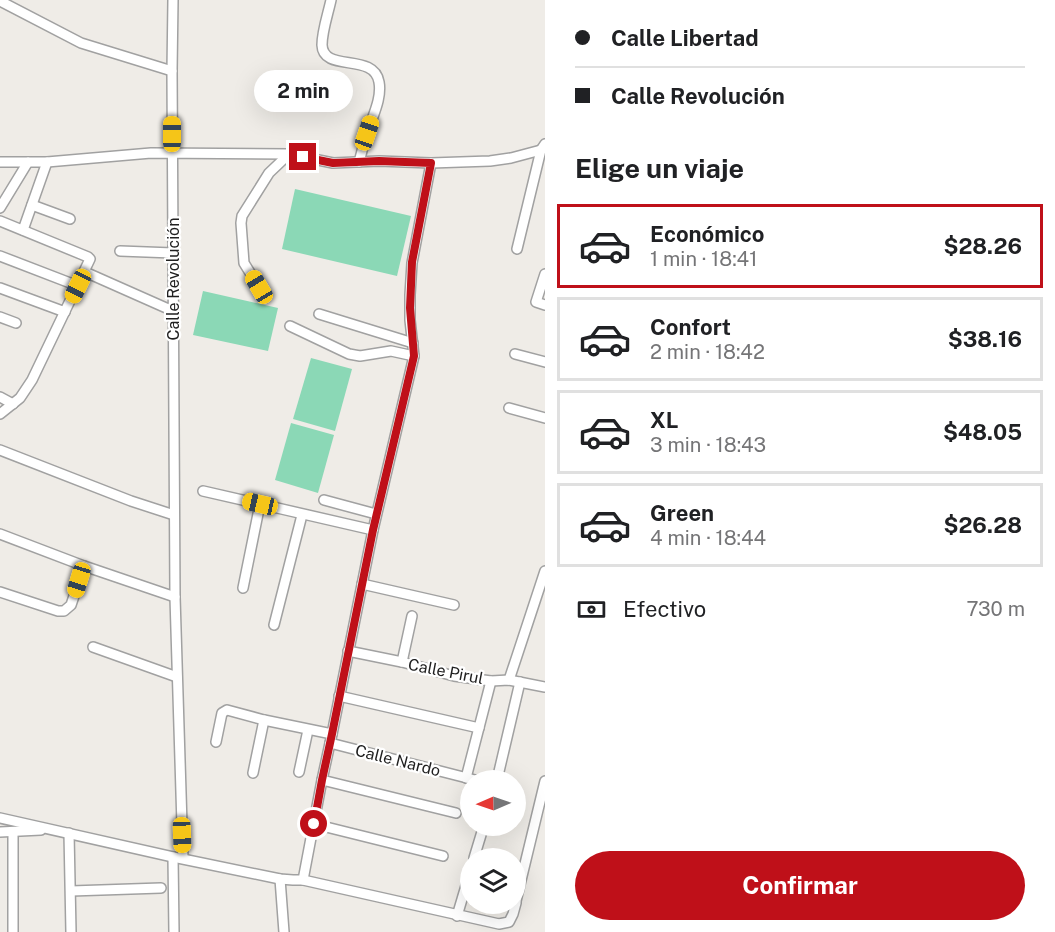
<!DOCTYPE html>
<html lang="es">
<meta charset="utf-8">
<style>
body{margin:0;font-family:"Public Sans",sans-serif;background:#f6f6f6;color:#202124;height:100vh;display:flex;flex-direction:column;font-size:22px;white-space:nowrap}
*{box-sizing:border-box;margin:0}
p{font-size:20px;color:#757577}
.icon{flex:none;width:33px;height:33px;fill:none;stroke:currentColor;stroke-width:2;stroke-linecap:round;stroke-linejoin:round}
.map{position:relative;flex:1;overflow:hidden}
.details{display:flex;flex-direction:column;background:#fff;width:510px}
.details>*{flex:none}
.guide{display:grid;align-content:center;height:132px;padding:0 30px;background:#fff}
.needle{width:39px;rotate:268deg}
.buttons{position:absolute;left:460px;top:770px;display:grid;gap:12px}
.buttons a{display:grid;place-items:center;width:66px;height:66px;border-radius:50%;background:#fff;box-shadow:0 6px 24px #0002;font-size:30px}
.end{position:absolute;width:27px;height:27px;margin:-14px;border:8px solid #bf1019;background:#fff;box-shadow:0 0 0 3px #fff}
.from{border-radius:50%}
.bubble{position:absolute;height:42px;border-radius:21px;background:#fff;box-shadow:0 6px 24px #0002;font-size:20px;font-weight:700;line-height:42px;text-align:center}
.car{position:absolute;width:18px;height:36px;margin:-18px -9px;border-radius:8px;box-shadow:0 0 4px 2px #0007;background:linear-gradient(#f5c518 24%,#345 0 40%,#f5c518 0 76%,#345 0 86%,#f5c518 0)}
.guide b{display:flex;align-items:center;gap:21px;height:57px;font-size:22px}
.guide b+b{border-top:2px solid #e0e0e0}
.guide i{width:15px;height:15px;background:#202124}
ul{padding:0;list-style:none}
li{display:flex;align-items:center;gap:18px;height:84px;margin:0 12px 9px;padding:0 18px;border:3px solid #e0e0e0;border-radius:0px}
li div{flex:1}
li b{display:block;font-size:22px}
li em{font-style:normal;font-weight:700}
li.active{border-color:#bf1019}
li>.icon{width:54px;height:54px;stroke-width:1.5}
h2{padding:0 30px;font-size:27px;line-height:72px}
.pay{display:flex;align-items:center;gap:15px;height:66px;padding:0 30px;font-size:22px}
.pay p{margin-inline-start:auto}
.button{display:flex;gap:12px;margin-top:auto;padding:12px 30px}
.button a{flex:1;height:69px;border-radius:36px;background:#bf1019;color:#fff;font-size:24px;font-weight:700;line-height:69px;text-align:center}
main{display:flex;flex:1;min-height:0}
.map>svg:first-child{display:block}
</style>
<main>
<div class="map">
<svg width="545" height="932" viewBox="0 0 545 932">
<rect width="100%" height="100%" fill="#efece7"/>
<g fill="#8bd8b6">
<path d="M295 189 411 216 397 276 282 249Z"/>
<path d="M203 291 278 308 268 351 193 335Z"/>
<path d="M311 358 352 369 335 431 293 419Z"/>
<path d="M291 423 334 435 318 493 275 480Z"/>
</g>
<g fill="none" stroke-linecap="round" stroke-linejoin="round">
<defs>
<g id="minor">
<path d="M173 0 172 71 175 597 183 858"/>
<path d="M331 0C328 14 322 31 322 45 323 73 374 52 379 82 382 98 373 115 368 131 364 141 362 152 359 162"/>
<path d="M0 1 81 43 172 71"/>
<path d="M0 162H47L151 153 289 154 333 163 379 161 431 163 412 263 410 295V320L414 356 373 530 332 734 322 780 303 880H293L280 879 173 857 0 818"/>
<path d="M431 163 490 161 511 158 541 150"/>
<path d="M32 205 70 219"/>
<path d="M0 208 28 162"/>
<path d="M0 221 88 257 90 259 32 380 20 398 0 414"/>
<path d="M23 230 47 162"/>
<path d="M517 249 541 150 545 144"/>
<path d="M120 251 173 253"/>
<path d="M0 256 78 286"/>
<path d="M85 272 173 311"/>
<path d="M545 274 536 302 545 305"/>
<path d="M259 287 244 263 241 223 242 216 269 173 289 154"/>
<path d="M0 288 65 312"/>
<path d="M319 314 413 343"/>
<path d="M0 317 16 323"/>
<path d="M290 326 349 354 360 356 391 351 414 356"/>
<path d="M515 354 545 362"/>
<path d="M0 397 13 404"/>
<path d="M509 408 545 418"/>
<path d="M0 450 131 501 174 515"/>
<path d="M203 491 260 504"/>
<path d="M324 500 376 514"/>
<path d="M0 534 84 566 175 597"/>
<path d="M362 584 454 605"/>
<path d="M243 588 260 504 373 530"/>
<path d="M0 592 58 611H64L71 605 84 566"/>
<path d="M274 625 302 515"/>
<path d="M93 647 177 677"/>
<path d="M348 651 402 662 454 676 491 681 509 680 545 687"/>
<path d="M402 662 412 616"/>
<path d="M509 680 545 571"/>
<path d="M339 696 479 728"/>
<path d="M216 742 222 713 227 710 264 720 332 734"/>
<path d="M330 743 475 780"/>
<path d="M299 772 308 730"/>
<path d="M253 773 264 720"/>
<path d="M466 778 491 681"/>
<path d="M322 780 456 813"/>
<path d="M497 780 520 682"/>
<path d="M314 824 443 856"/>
<path d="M0 832 41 830"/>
<path d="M13 832V932"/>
<path d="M69 833 71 932"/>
<path d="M173 857 174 932"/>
<path d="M474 858 484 825"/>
<path d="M280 879 284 932"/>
<path d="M303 880 499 924 509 922 513 914 516 903"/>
<path d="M71 891 161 888"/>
<path d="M516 901 545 781"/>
<path d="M457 916 471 869"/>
</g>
</defs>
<use href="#minor" stroke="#a1a1a1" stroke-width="12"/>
<use href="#minor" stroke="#fff" stroke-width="9"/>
</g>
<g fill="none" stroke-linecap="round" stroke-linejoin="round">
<path stroke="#bf1019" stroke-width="8" d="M303 157 333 163 379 161 431 163 412 262 410 308 414 356 373 530 332 734 322 780 314 824"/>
</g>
<g text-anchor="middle" stroke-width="4.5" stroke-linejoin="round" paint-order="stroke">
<g font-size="16" fill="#202020" stroke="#fff">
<text transform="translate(173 279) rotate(-90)" y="6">Calle Revolución</text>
<text transform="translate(446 671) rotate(11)" y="6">Calle Pirul</text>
<text transform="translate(398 760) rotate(14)" y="6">Calle Nardo</text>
</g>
</g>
</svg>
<div class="buttons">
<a><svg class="needle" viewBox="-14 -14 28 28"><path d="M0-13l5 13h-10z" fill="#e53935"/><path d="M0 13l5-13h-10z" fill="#757577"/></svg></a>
<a><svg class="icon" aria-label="layers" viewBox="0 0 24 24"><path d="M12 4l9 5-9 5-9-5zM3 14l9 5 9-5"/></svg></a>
</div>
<i class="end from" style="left:314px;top:824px"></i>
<i class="end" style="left:303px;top:157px"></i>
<div class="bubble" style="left:254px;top:70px;width:99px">2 min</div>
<i class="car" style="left:367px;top:133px;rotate:19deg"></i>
<i class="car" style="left:172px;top:134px;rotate:0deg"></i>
<i class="car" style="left:78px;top:286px;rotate:206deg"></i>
<i class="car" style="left:259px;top:287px;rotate:329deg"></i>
<i class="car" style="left:260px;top:504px;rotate:283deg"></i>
<i class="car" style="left:79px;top:580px;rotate:197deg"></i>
<i class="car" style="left:182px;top:835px;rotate:178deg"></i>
</div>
<section class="details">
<div class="guide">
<b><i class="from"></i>Calle Libertad</b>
<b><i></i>Calle Revolución</b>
</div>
<h2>Elige un viaje</h2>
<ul>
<li class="active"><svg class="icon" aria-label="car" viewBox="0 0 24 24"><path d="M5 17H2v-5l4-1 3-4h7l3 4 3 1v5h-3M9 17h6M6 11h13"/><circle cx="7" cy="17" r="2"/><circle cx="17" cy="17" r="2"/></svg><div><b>Económico</b><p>1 min · 18:41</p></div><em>$28.26</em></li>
<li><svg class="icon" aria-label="car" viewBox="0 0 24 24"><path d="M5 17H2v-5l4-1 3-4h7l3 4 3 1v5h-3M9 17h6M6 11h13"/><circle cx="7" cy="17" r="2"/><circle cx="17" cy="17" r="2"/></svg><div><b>Confort</b><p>2 min · 18:42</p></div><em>$38.16</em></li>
<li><svg class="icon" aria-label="car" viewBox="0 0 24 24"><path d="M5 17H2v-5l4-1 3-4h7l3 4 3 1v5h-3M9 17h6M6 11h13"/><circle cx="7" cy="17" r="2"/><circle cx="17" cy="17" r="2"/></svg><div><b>XL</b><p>3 min · 18:43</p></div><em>$48.05</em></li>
<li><svg class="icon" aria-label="car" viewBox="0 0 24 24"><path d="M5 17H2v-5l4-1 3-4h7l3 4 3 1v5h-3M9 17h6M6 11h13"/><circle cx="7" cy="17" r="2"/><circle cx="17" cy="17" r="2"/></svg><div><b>Green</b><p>4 min · 18:44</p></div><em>$26.28</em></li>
</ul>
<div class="pay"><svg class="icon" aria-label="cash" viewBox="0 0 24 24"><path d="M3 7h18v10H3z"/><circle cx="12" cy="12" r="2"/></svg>Efectivo<p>730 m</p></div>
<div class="button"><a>Confirmar</a></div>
</section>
</main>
